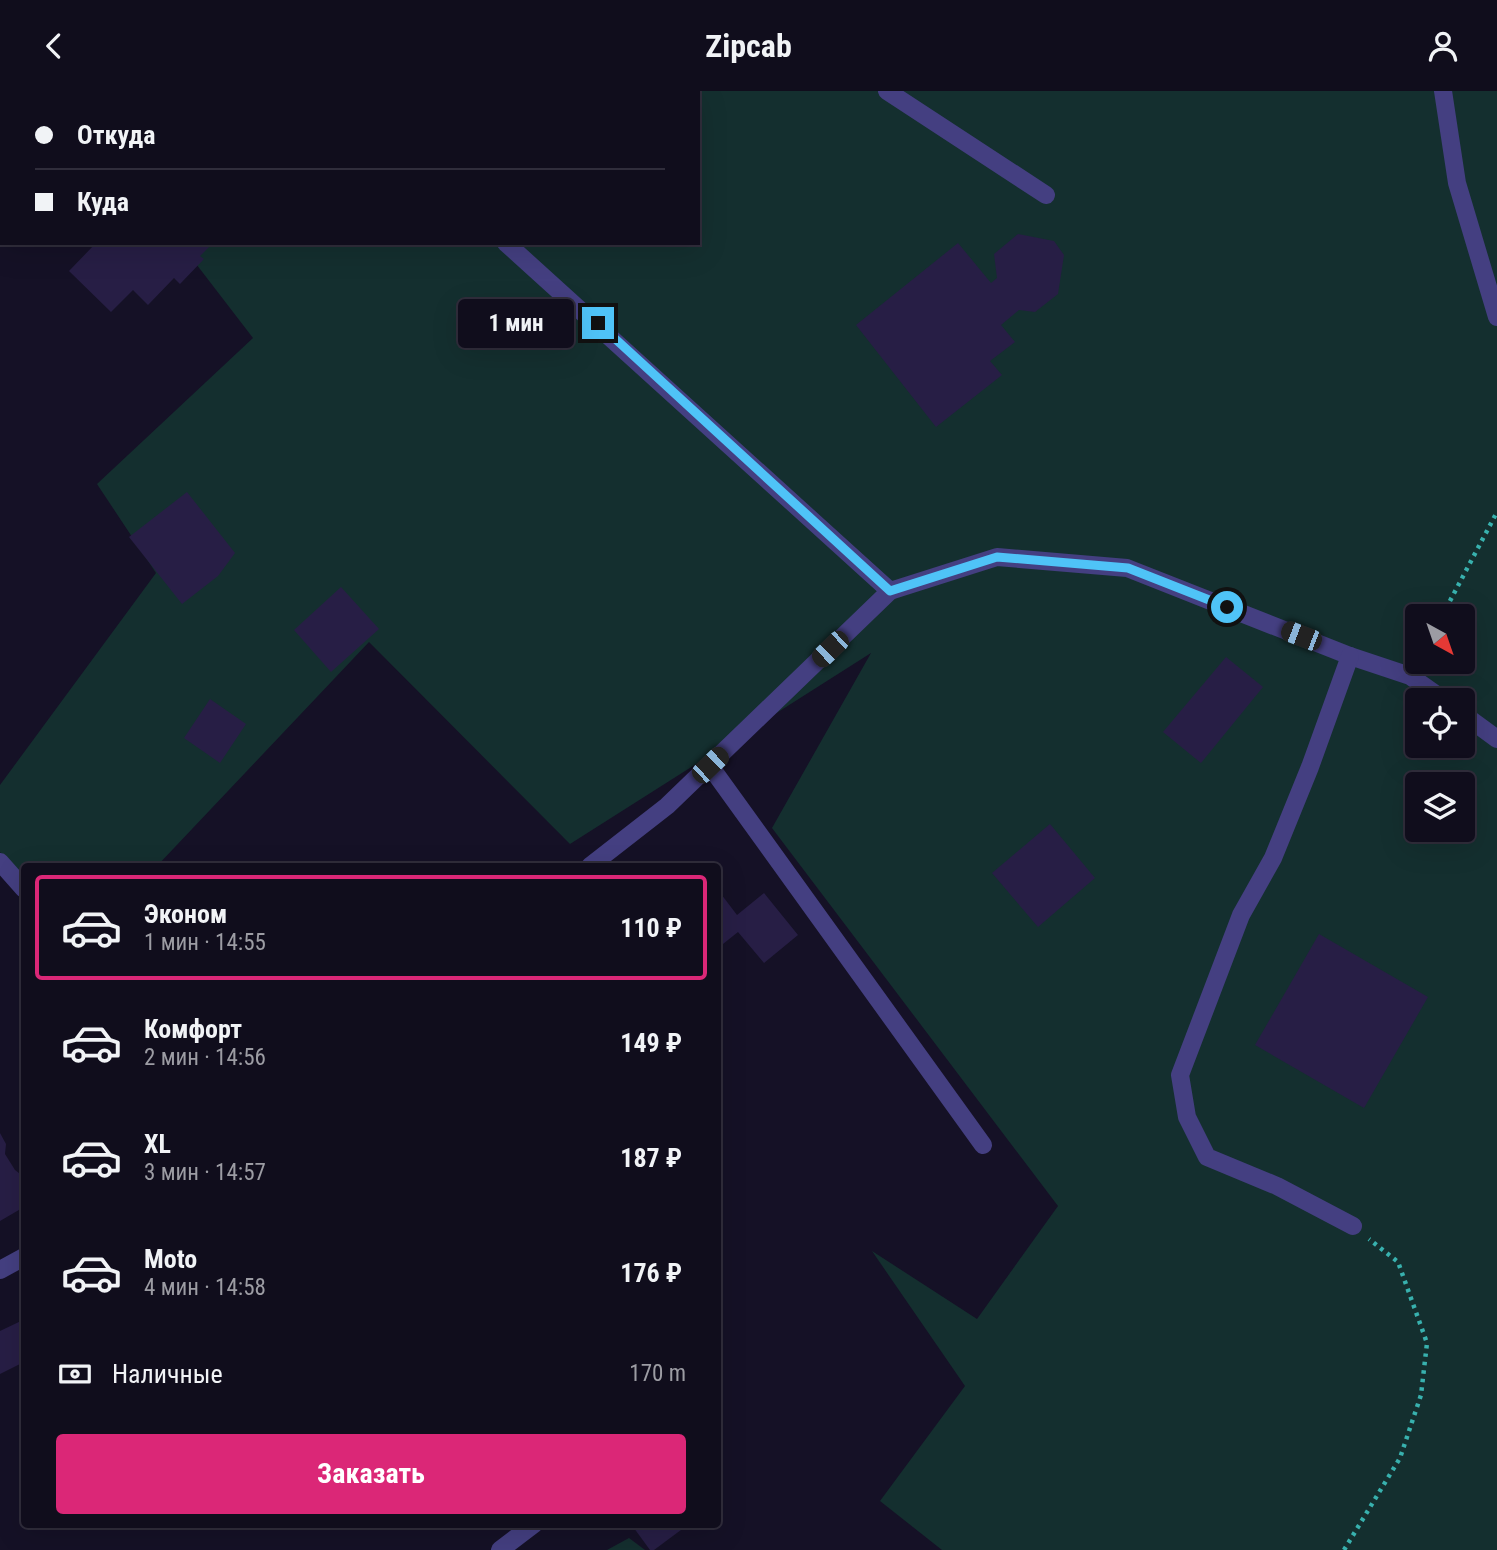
<!DOCTYPE html>
<html lang="ru">
<meta charset="utf-8">
<style>
body{margin:0;font-family:"Roboto Condensed",sans-serif;background:#1e1b29;color:#f1f3f6;height:100vh;display:flex;flex-direction:column;font-size:26px;white-space:nowrap}
*{box-sizing:border-box;margin:0}
p{font-size:23px;color:#9c9ca3}
.icon{flex:none;width:38px;height:38px;fill:none;stroke:currentColor;stroke-width:2;stroke-linecap:round;stroke-linejoin:round}
.map{position:relative;flex:1;overflow:hidden}
.details{position:absolute;left:21px;top:772px;width:700px;height:665px;display:flex;flex-direction:column;background:#100d1c;border-radius:7px;box-shadow:0 7px 28px #0002,0 0 0 2px #302d3b}
.details>*{flex:none}
.top-card{position:absolute;left:0px;top:0px;width:700px;height:154px;box-shadow:0 7px 28px #0002,0 0 0 2px #302d3b;display:grid;align-content:center;height:154px;padding:0 35px;background:#100d1c}
.needle{width:46px;rotate:140deg}
.tools{position:absolute;left:1405px;top:513px;display:grid;gap:14px}
.tools a{display:grid;place-items:center;width:70px;height:70px;border-radius:7px;background:#100d1c;box-shadow:0 7px 28px #0002,0 0 0 2px #302d3b;font-size:35px}
.end{position:absolute;width:32px;height:32px;margin:-16px;border:9px solid #4fc3f7;background:#111;box-shadow:0 0 0 4px #111}
.from{border-radius:50%}
.bubble{position:absolute;height:49px;border-radius:7px;background:#100d1c;box-shadow:0 7px 28px #0002,0 0 0 2px #302d3b;font-size:23px;font-weight:700;line-height:49px;text-align:center}
.car{position:absolute;width:21px;height:42px;margin:-21px -10px;border-radius:9px;box-shadow:0 0 5px 2px #0007;background:linear-gradient(#222 24%,#8ab4d8 0 40%,#222 0 76%,#8ab4d8 0 86%,#222 0)}
.top-card b{display:flex;align-items:center;gap:24px;height:66px;font-size:26px}
.top-card b+b{border-top:2px solid #302d3b}
.top-card i{width:18px;height:18px;background:#f1f3f6}
ul{padding:12px 0 0;list-style:none}
li{display:flex;align-items:center;gap:21px;height:105px;margin:0 14px 10px;padding:0 21px;border:4px solid transparent;border-radius:7px}
li div{flex:1}
li b{display:block;font-size:26px}
li em{font-style:normal;font-weight:700}
li.current{border-color:#db2777}
li>.icon{width:63px;height:63px;stroke-width:1.5}
.pay{display:flex;align-items:center;gap:18px;height:77px;padding:0 35px;font-size:26px}
.pay p{margin-inline-start:auto}
.button{display:flex;gap:14px;margin-top:auto;padding:14px 35px}
.button a{flex:1;height:80px;border-radius:7px;background:#db2777;color:#fff;font-size:28px;font-weight:700;line-height:80px;text-align:center}
header{display:flex;justify-content:space-between;align-items:center;height:91px;padding:0 35px;background:#100d1c;font-size:32px;font-weight:700}
.map>svg:first-child{display:block}
</style>
<header><svg class="icon" aria-label="back" viewBox="0 0 24 24"><path d="M15 5l-7 7 7 7"/></svg>Zipcab<svg class="icon" aria-label="person" viewBox="0 0 24 24"><circle cx="12" cy="8" r="4"/><path d="M4 21q1-7 8-7t8 7"/></svg></header>
<div class="map">
<svg width="1497" height="1459" viewBox="0 0 1497 1459">
<rect width="100%" height="100%" fill="#151126"/>
<g fill="#142f2f" fill-rule="evenodd">
<path d="M62 0H1497V1459H942L880 1410 965 1295 872 1160 977 1228 1058 1115 772 737 871 562 570 753 369 551 157 775H24V789L0 761V694L156 482 97 393 253 247 180 152H698V2ZM1418 525H1463V570H1418ZM1418 609H1463V654H1418ZM1418 693H1463V738H1418Z"/>
<path d="M629 1447 645 1459H607Z"/>
</g>
<g fill="#271e45">
<path d="M1018 143 1054 150 1064 164 1058 203 1035 221 1019 219 1001 234 1015 251 990 270 1002 284 936 336 856 234 958 152 991 192 997 187 994 163Z"/>
<path d="M96 152H213L200 165 204 168 180 193 174 187 148 214 133 199 111 221 69 180Z"/>
<path d="M187 401 235 462 218 485 182 513 129 446Z"/>
<path d="M341 496 379 538 331 581 294 539Z"/>
<path d="M1226 566 1263 596 1201 672 1163 641Z"/>
<path d="M210 608 246 633 220 672 184 647Z"/>
<path d="M1050 733 1095 787 1038 836 992 782Z"/>
<path d="M718 799 737 824 764 802 798 844 764 872 738 841 718 857Z"/>
<path d="M1319 843 1428 906 1364 1017 1255 954Z"/>
<path d="M0 1042 6 1053 5 1063 15 1079 24 1086V1116L0 1130Z"/>
<path d="M23 1229 24 1271 0 1283V1240Z"/>
<path d="M631 1433H689L654 1459H650Z"/>
</g>
<g fill="none" stroke-linecap="round" stroke-linejoin="round">
<g stroke="#38b1ae" stroke-width="4.5" stroke-dasharray="3.5 5" stroke-linecap="butt">
<path d="M1442 525 1497 421"/>
<path d="M1344 1459 1400 1367 1421 1304 1427 1252 1398 1171 1369 1148"/>
</g>
<g stroke="#443f81" stroke-width="18">
<path d="M332 0 334 2"/>
<path d="M887 0 1046 104"/>
<path d="M1443 0 1457 92 1497 226"/>
<path d="M506 152 890 500 997 466 1127 477 1350 565 1410 585 1444 609"/>
<path d="M1350 565 1310 676 1273 767 1241 824 1180 984 1187 1026 1207 1066 1277 1095 1353 1135"/>
<path d="M1463 623 1497 648"/>
<path d="M710 675 983 1054"/>
<path d="M0 771 24 798"/>
<path d="M590 775 667 715 890 500"/>
<path d="M0 1179 24 1166"/>
<path d="M500 1459 534 1433"/>
</g>
</g>
<g fill="none" stroke-linecap="round" stroke-linejoin="round">
<path stroke="#4fc3f7" stroke-width="9" d="M598 232 890 500 997 466 1128 477 1227 516"/>
</g>
</svg>
<div class="tools">
<a><svg class="needle" viewBox="-14 -14 28 28"><path d="M0-13l5 13h-10z" fill="#e53935"/><path d="M0 13l5-13h-10z" fill="#9c9ca3"/></svg></a>
<a><svg class="icon" aria-label="locate" viewBox="0 0 24 24"><circle cx="12" cy="12" r="6"/><path d="M12 2v4M12 18v4M2 12h4M18 12h4"/></svg></a>
<a><svg class="icon" aria-label="layers" viewBox="0 0 24 24"><path d="M12 4l9 5-9 5-9-5zM3 14l9 5 9-5"/></svg></a>
</div>
<i class="end from" style="left:1227px;top:516px"></i>
<i class="end" style="left:598px;top:232px"></i>
<div class="bubble" style="left:458px;top:208px;width:116px">1 мин</div>
<i class="car" style="left:1301px;top:545px;rotate:291deg"></i>
<i class="car" style="left:830px;top:558px;rotate:226deg"></i>
<i class="car" style="left:710px;top:674px;rotate:46deg"></i>
<div class="top-card">
<b><i class="from"></i>Откуда</b>
<b><i></i>Куда</b>
</div>
<section class="details">
<ul>
<li class="current"><svg class="icon" aria-label="car" viewBox="0 0 24 24"><path d="M5 17H2v-5l4-1 3-4h7l3 4 3 1v5h-3M9 17h6M6 11h13"/><circle cx="7" cy="17" r="2"/><circle cx="17" cy="17" r="2"/></svg><div><b>Эконом</b><p>1 мин · 14:55</p></div><em>110 ₽</em></li>
<li><svg class="icon" aria-label="car" viewBox="0 0 24 24"><path d="M5 17H2v-5l4-1 3-4h7l3 4 3 1v5h-3M9 17h6M6 11h13"/><circle cx="7" cy="17" r="2"/><circle cx="17" cy="17" r="2"/></svg><div><b>Комфорт</b><p>2 мин · 14:56</p></div><em>149 ₽</em></li>
<li><svg class="icon" aria-label="car" viewBox="0 0 24 24"><path d="M5 17H2v-5l4-1 3-4h7l3 4 3 1v5h-3M9 17h6M6 11h13"/><circle cx="7" cy="17" r="2"/><circle cx="17" cy="17" r="2"/></svg><div><b>XL</b><p>3 мин · 14:57</p></div><em>187 ₽</em></li>
<li><svg class="icon" aria-label="car" viewBox="0 0 24 24"><path d="M5 17H2v-5l4-1 3-4h7l3 4 3 1v5h-3M9 17h6M6 11h13"/><circle cx="7" cy="17" r="2"/><circle cx="17" cy="17" r="2"/></svg><div><b>Moto</b><p>4 мин · 14:58</p></div><em>176 ₽</em></li>
</ul>
<div class="pay"><svg class="icon" aria-label="cash" viewBox="0 0 24 24"><path d="M3 7h18v10H3z"/><circle cx="12" cy="12" r="2"/></svg>Наличные<p>170 m</p></div>
<div class="button"><a>Заказать</a></div>
</section>
</div>
